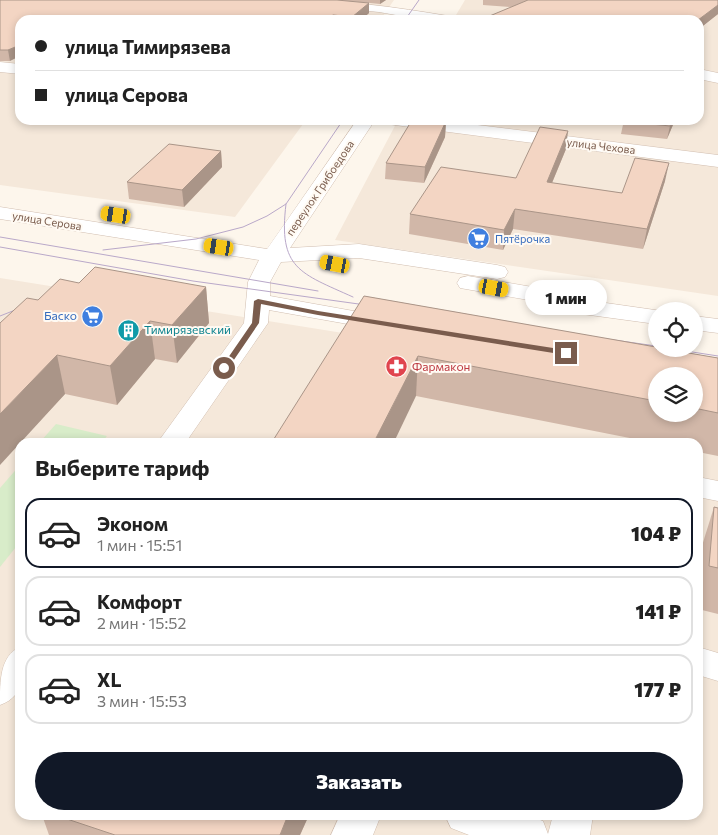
<!DOCTYPE html>
<html lang="ru">
<meta charset="utf-8">
<style>
body{margin:0;font-family:Commissioner,sans-serif;background:#f6f6f6;color:#222;height:100vh;display:flex;flex-direction:column;font-size:19px;white-space:nowrap}
*{box-sizing:border-box;margin:0}
p{font-size:16px;color:#767676}
.icon{flex:none;width:28px;height:28px;fill:none;stroke:currentColor;stroke-width:2;stroke-linecap:round;stroke-linejoin:round}
.map{position:relative;flex:1;overflow:hidden}
.sheet{position:absolute;left:15px;top:438px;width:688px;height:382px;display:flex;flex-direction:column;background:#fff;border-radius:15px;box-shadow:0 2px 8px #0003}
.sheet>*{flex:none}
.top-card{position:absolute;left:15px;top:15px;width:689px;height:110px;border-radius:15px;box-shadow:0 2px 8px #0003;display:grid;align-content:center;height:110px;padding:0 20px;background:#fff}
.tools{position:absolute;left:648px;top:302px;display:grid;gap:10px}
.tools a{display:grid;place-items:center;width:55px;height:55px;border-radius:50%;background:#fff;box-shadow:0 2px 8px #0003;font-size:25px}
.end{position:absolute;width:22px;height:22px;margin:-11px;border:6px solid #7a5c4d;background:#fff;box-shadow:0 0 0 2px #fff}
.from{border-radius:50%}
.bubble{position:absolute;height:35px;border-radius:18px;background:#fff;box-shadow:0 2px 8px #0003;font-size:16px;font-weight:800;line-height:35px;text-align:center}
.car{position:absolute;width:15px;height:30px;margin:-15px -8px;border-radius:6px;box-shadow:0 0 4px 1px #0007;background:linear-gradient(#f5c518 24%,#345 0 40%,#f5c518 0 76%,#345 0 86%,#f5c518 0)}
.top-card b{display:flex;align-items:center;gap:18px;height:48px;font-size:19px}
.top-card b+b{border-top:1px solid #e0e0e0}
.top-card i{width:12px;height:12px;background:#222}
ul{padding:0;list-style:none}
li{display:flex;align-items:center;gap:15px;height:70px;margin:0 10px 8px;padding:0 10px;border:2px solid #e0e0e0;border-radius:15px}
li div{flex:1}
li b{display:block;font-size:19px}
li em{font-style:normal;font-weight:800}
li.on{border-color:#111827}
li>.icon{width:45px;height:45px;stroke-width:1.5}
h2{padding:0 20px;font-size:22px;line-height:60px}
.action{display:flex;gap:10px;margin-top:auto;padding:10px 20px}
.action a{flex:1;height:58px;border-radius:30px;background:#111827;color:#fff;font-size:20px;font-weight:800;line-height:58px;text-align:center}
.map>svg:first-child{display:block}
</style>
<div class="map">
<svg width="718" height="835" viewBox="0 0 718 835">
<rect width="100%" height="100%" fill="#fdf6ec"/>
<g fill="#f5e8da" fill-rule="evenodd">
<path d="M0 0H394L380 20H20V120H306L235 217 0 185Z"/>
<path d="M465 0H718V296L335 240 398 120H699V20H453Z"/>
<path d="M0 278 656 383V414H694L718 393V835H0ZM20 442H698V815H20Z"/>
</g>
<g fill="#d8ecc9">
<path d="M56 424 107 436 102 442H40Z"/>
<path d="M20 465V542L0 567V488Z"/>
</g>
<g fill="none" stroke-linecap="round" stroke-linejoin="round">
<defs>
<g id="minor">
<path d="M290 0C344 0 395 7 448 16L455 20H424L379 12 297 4Z"/>
<path d="M0 62 20 64V74L0 72Z"/>
<path d="M699 69 718 73V83L699 79Z"/>
<path d="M357 120H375L290 248 359 244 497 265 505 267 508 272 505 277 497 279 359 258 281 262 270 282V296L387 317 396 319 399 324 396 329 387 331 269 310 268 323 186 442H158L244 323 248 282 259 260 0 219V207L267 249Z"/>
<path d="M386 120H437L718 155V167L395 125 389 124Z"/>
<path d="M468 276 544 289 578 299 662 311H656V324L575 313 540 302 460 288 457 283 460 278Z"/>
<path d="M694 316 718 319V333L694 330Z"/>
<path d="M698 477 718 481V501L698 497Z"/>
<path d="M20 647C20 672 28 695 0 705 0 680 0 656 20 647Z"/>
<path d="M698 647 718 653V681L698 675Z"/>
<path d="M340 815H381L373 835H331Z"/>
<path d="M445 815H526L543 821 548 834 553 815H593L590 835H469L451 828Z"/>
</g>
</defs>
<use href="#minor" stroke="#d1beb0" stroke-width="1"/>
<use href="#minor" fill="#fff" fill-rule="evenodd"/>
<g stroke="#b9a8c9" stroke-width="1">
<path d="M405 20 419 0"/>
<path d="M286 204C278 269 300 273 353 297"/>
<path d="M0 237 318 291"/>
<path d="M0 247 193 281 373 306"/>
<path d="M103 250 196 239 243 227 267 216 286 204 343 120"/>
<path d="M0 316 28 305"/>
<path d="M607 339 656 346"/>
<path d="M673 349 718 356"/>
</g>
</g>
<g fill="#d1b7a8" fill-rule="evenodd">
<path d="M0 0H386L380 4 341 0 369 3V13L361 20H20L10 61H0Z"/>
<path d="M483 0H718V14L699 29V20L483 5Z"/>
<path d="M624 120H675L667 139 621 134Z"/>
<path d="M446 121 445 137 424 183 385 179 386 163Z"/>
<path d="M566 149 552 183 622 193 665 181 643 249 513 229 503 250 409 234 410 214 516 178Z"/>
<path d="M221 151 222 167 184 207 129 199 127 182Z"/>
<path d="M79 283 206 287 209 323 177 363 155 359 117 405 65 394 20 442 38 300Z"/>
<path d="M364 296 718 358V456L698 452V442H650L416 396ZM656 376H694V414H656Z"/>
<path d="M714 507 718 508V614L698 609V595L701 549Z"/>
<path d="M42 815H309L300 835H49Z"/>
</g>
<g fill="#aa9588">
<path d="M380 0H386L380 4Z"/>
<path d="M369 3V13L361 20H352V17Z"/>
<path d="M718 5V14L699 29V20H698Z"/>
<path d="M333 15V20H326Z"/>
<path d="M20 45V56L10 61 8 50Z"/>
<path d="M672 120H675L667 139 670 126Z"/>
<path d="M446 121 445 137 424 183 425 167Z"/>
<path d="M568 131 566 149 544 202 547 182Z"/>
<path d="M221 151 222 167 184 207 182 190Z"/>
<path d="M669 163 665 181 643 249 647 229Z"/>
<path d="M515 209 513 229 503 250 504 230Z"/>
<path d="M206 287 209 323 177 363 172 325Z"/>
<path d="M150 321 155 359 117 405 110 366Z"/>
<path d="M57 355 65 394 0 465V414Z"/>
<path d="M418 356 416 396 394 442H374Z"/>
<path d="M288 815H309L300 835H280Z"/>
</g>
<g fill="#f3d5c3" stroke="#aa9588">
<path d="M0 0H337L369 3 352 17 333 15 326 20H20V45L8 50H0Z"/>
<path d="M528 0H718V5L698 20H480Z"/>
<path d="M412 120H432L446 121 425 167 386 163Z"/>
<path d="M624 120H672L670 126 623 121Z"/>
<path d="M540 127 568 131 547 182 622 193 635 158 669 163 647 229 515 209 504 230 410 214 441 167 516 178Z"/>
<path d="M169 144 221 151 182 190 127 182Z"/>
<path d="M95 267 206 287 172 325 150 321 110 366 57 355 0 414V323L27 298 38 300 60 279 79 283Z"/>
<path d="M364 296 656 347V349H665L718 358V413L694 408V376H656V401L418 356 374 442H272Z"/>
<path d="M714 507 718 508V568L709 566Z"/>
<path d="M55 815H288L280 835H115Z"/>
</g>
<path fill="#7a5c4d" d="M258 299 318 311 566 350 569 353 566 355 318 315 261 304 259 323 227 370H222L221 368 252 323 254 301Z"/>
<defs>
<symbol id="supermarket-disc" viewBox="-11 -11 22 22"><circle r="9.5" fill="#3f7fe0" stroke="#fffaf3"/><path d="M-6-5.5h2.5l.6 2H6L4.5 2H-2.5L-4.4-4H-6ZM-1.5 3.2a1.3 1.3 0 1 0 .1 0ZM3 3.2a1.3 1.3 0 1 0 .1 0Z" fill="#fff"/></symbol>
<symbol id="building-disc" viewBox="-11 -11 22 22"><circle r="9.5" fill="#0f9aa8" stroke="#fffaf3"/><path d="M-4-6H4V6H1V3H-1V6H-4ZM-2.5-4.3h1.7v1.8h-1.7ZM.8-4.3h1.7v1.8H.8ZM-2.5-1h1.7V.8h-1.7ZM.8-1h1.7V.8H.8Z" fill="#fff"/></symbol>
<symbol id="pharmacy-disc" viewBox="-11 -11 22 22"><circle r="9.5" fill="#e0444e" stroke="#fffaf3"/><path d="M-2-6h4v4h4v4h-4v4h-4v-4h-4v-4h4Z" fill="#fff"/></symbol>
</defs>
<g fill-rule="evenodd">
<use href="#supermarket-disc" x="466" y="226" width="25" height="25"/>
<use href="#supermarket-disc" x="80" y="304" width="25" height="25"/>
<use href="#building-disc" x="116" y="318" width="25" height="25"/>
<use href="#pharmacy-disc" x="384" y="354" width="25" height="25"/>
</g>
<g text-anchor="middle" stroke-width="4" stroke-linejoin="round" paint-order="stroke">
<g font-size="11" fill="#7a5c4d" stroke="#fffaf3">
<text transform="translate(601 146) rotate(7)" y="4">улица Чехова</text>
<text transform="translate(320 188) rotate(-56)" y="4">переулок Грибоедова</text>
<text transform="translate(47 221) rotate(9)" y="4">улица Серова</text>
</g>
<g font-size="11" fill="#366cbe" stroke="#fffaf3" text-anchor="start">
<text x="495" y="243">Пятёрочка</text>
</g>
<g font-size="12" fill="#366cbe" stroke="#fffaf3" text-anchor="end">
<text x="77" y="320">Баско</text>
</g>
<g font-size="12" fill="#0d838f" stroke="#fffaf3" text-anchor="start">
<text x="144" y="334">Тимирязевский</text>
</g>
<g font-size="12" fill="#be3a42" stroke="#fffaf3" text-anchor="start">
<text x="412" y="371">Фармакон</text>
</g>
</g>
</svg>
<div class="tools">
<a><svg class="icon" aria-label="locate" viewBox="0 0 24 24"><circle cx="12" cy="12" r="6"/><path d="M12 2v4M12 18v4M2 12h4M18 12h4"/></svg></a>
<a><svg class="icon" aria-label="layers" viewBox="0 0 24 24"><path d="M12 4l9 5-9 5-9-5zM3 14l9 5 9-5"/></svg></a>
</div>
<i class="end from" style="left:224px;top:368px"></i>
<i class="end" style="left:566px;top:353px"></i>
<div class="bubble" style="left:525px;top:280px;width:82px">1 мин</div>
<i class="car" style="left:116px;top:215px;rotate:279deg"></i>
<i class="car" style="left:219px;top:247px;rotate:279deg"></i>
<i class="car" style="left:335px;top:264px;rotate:281deg"></i>
<i class="car" style="left:494px;top:288px;rotate:100deg"></i>
<div class="top-card">
<b><i class="from"></i>улица Тимирязева</b>
<b><i></i>улица Серова</b>
</div>
<section class="sheet">
<h2>Выберите тариф</h2>
<ul>
<li class="on"><svg class="icon" aria-label="car" viewBox="0 0 24 24"><path d="M5 17H2v-5l4-1 3-4h7l3 4 3 1v5h-3M9 17h6M6 11h13"/><circle cx="7" cy="17" r="2"/><circle cx="17" cy="17" r="2"/></svg><div><b>Эконом</b><p>1 мин · 15:51</p></div><em>104 ₽</em></li>
<li><svg class="icon" aria-label="car" viewBox="0 0 24 24"><path d="M5 17H2v-5l4-1 3-4h7l3 4 3 1v5h-3M9 17h6M6 11h13"/><circle cx="7" cy="17" r="2"/><circle cx="17" cy="17" r="2"/></svg><div><b>Комфорт</b><p>2 мин · 15:52</p></div><em>141 ₽</em></li>
<li><svg class="icon" aria-label="car" viewBox="0 0 24 24"><path d="M5 17H2v-5l4-1 3-4h7l3 4 3 1v5h-3M9 17h6M6 11h13"/><circle cx="7" cy="17" r="2"/><circle cx="17" cy="17" r="2"/></svg><div><b>XL</b><p>3 мин · 15:53</p></div><em>177 ₽</em></li>
</ul>
<div class="action"><a>Заказать</a></div>
</section>
</div>
